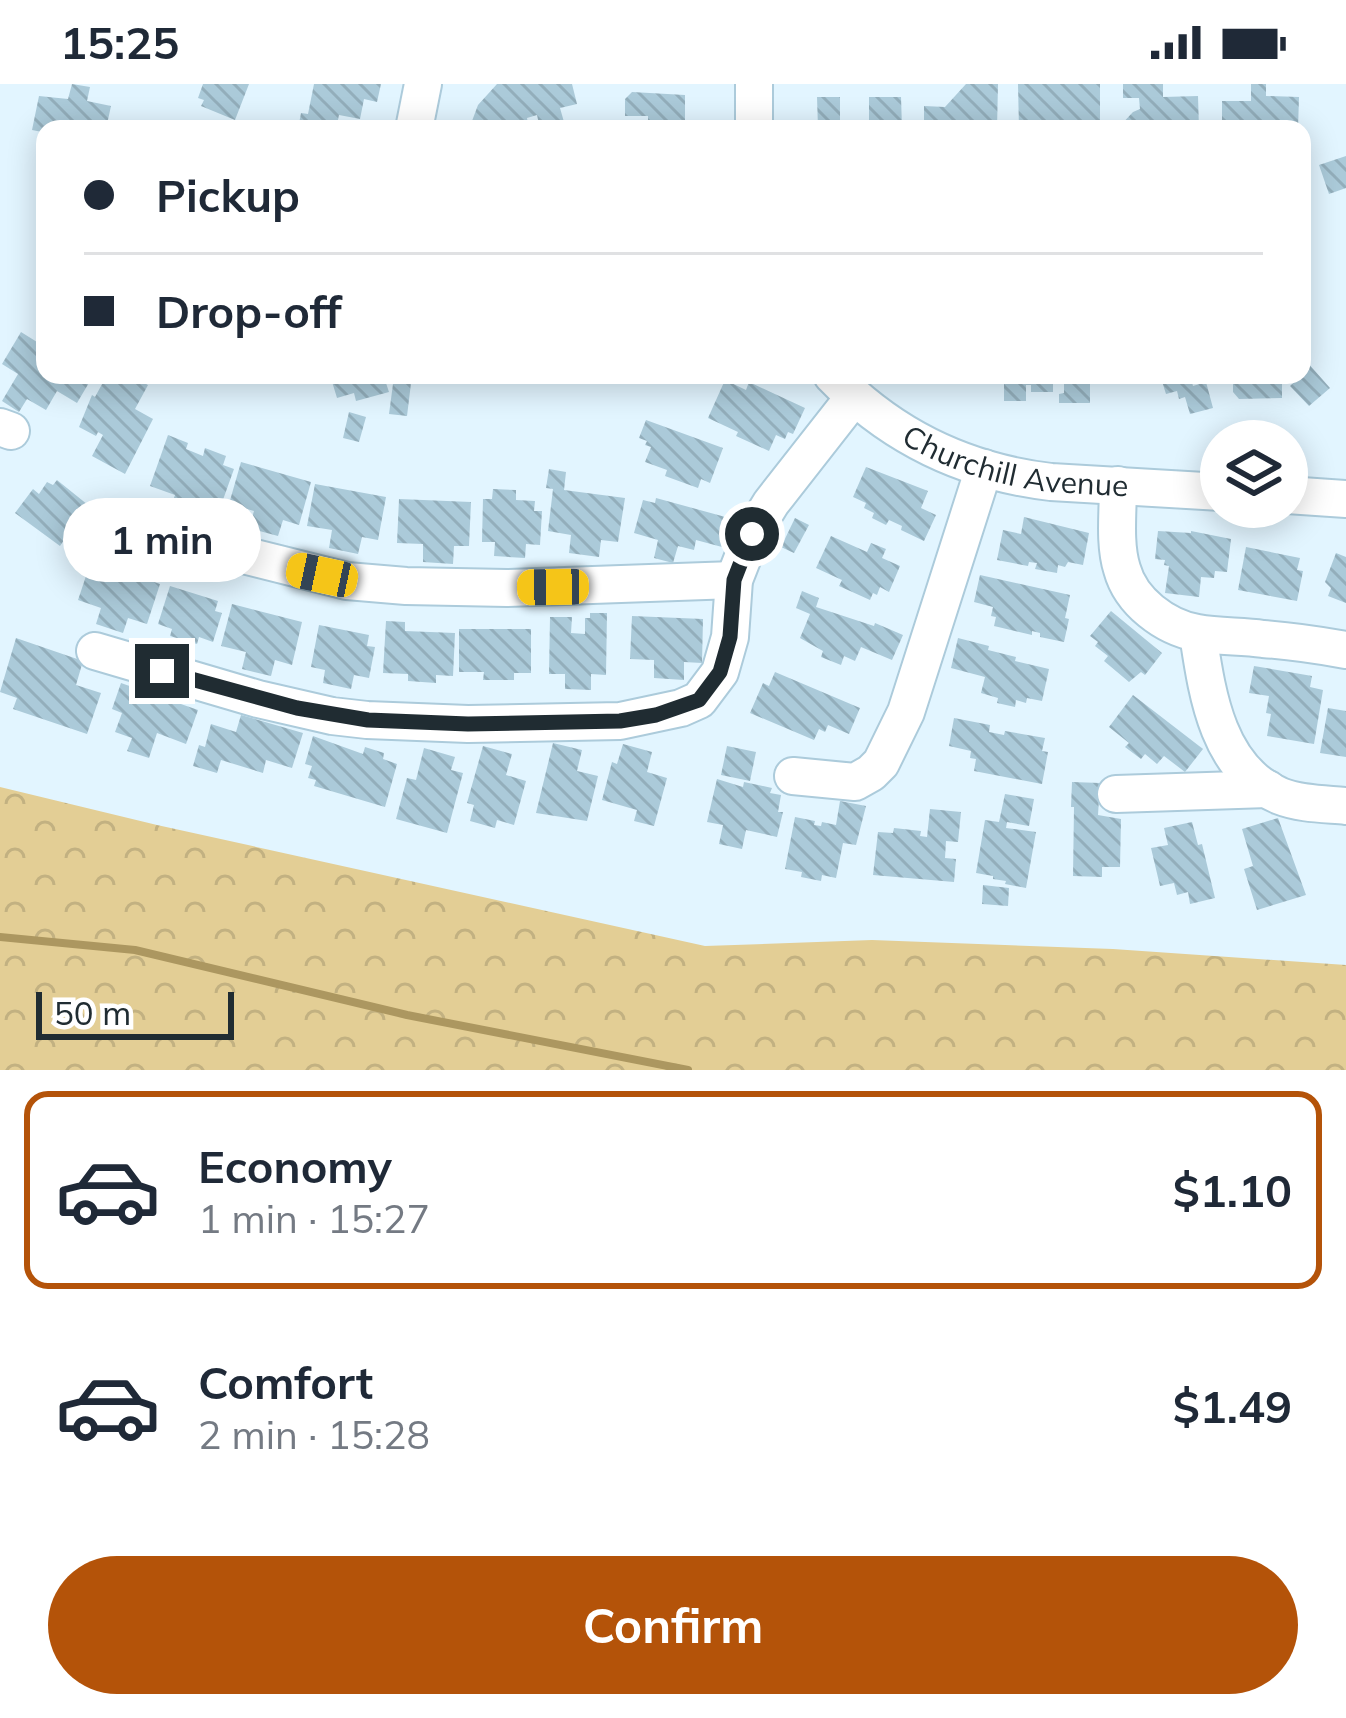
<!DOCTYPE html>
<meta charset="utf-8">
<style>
body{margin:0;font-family:Mulish,sans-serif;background:#f2f2f3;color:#1f2937;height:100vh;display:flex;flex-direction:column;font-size:45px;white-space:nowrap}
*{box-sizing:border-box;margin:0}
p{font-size:39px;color:#747a83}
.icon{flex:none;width:66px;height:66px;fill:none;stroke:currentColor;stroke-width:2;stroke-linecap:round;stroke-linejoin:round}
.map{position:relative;height:986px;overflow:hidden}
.side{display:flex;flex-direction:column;background:#fff;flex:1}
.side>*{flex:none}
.guide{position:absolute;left:36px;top:36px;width:1275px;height:264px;border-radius:24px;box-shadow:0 6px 30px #0003;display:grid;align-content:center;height:264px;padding:0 48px;background:#fff}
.buttons{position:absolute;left:1200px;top:336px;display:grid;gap:24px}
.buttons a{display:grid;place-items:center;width:108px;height:108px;border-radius:50%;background:#fff;box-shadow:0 6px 30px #0003;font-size:60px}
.scale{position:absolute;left:36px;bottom:30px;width:198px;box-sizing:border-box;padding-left:12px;border:6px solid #202c32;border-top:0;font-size:33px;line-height:42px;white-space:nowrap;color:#202c32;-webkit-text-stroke:9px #fff;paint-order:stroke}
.end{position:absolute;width:54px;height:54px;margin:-27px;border:15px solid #202c32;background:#fff;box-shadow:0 0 0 6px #fff}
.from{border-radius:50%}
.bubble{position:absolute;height:84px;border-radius:42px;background:#fff;box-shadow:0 6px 30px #0003;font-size:39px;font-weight:700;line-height:84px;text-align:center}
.car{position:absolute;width:36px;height:72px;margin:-36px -18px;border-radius:15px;box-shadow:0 0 9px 3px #0007;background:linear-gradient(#f5c518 24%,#345 0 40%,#f5c518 0 76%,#345 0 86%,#f5c518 0)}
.guide b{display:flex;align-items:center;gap:42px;height:114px;font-size:45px}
.guide b+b{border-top:3px solid #e0e1e3}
.guide i{width:30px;height:30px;background:#1f2937}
ul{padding:21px 0 0;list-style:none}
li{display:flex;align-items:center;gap:36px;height:198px;margin:0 24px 18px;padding:0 24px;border:6px solid transparent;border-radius:24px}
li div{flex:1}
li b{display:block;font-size:45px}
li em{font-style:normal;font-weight:700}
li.on{border-color:#b45309}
li>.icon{width:108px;height:108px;stroke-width:1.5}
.primary-button{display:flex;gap:24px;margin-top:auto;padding:24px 48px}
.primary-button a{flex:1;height:138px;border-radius:72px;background:#b45309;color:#fff;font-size:48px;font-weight:700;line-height:138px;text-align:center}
.status{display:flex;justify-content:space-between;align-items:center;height:84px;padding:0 60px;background:#fff;direction:ltr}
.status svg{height:33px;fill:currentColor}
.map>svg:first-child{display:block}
</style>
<div class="status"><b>15:25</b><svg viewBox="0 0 49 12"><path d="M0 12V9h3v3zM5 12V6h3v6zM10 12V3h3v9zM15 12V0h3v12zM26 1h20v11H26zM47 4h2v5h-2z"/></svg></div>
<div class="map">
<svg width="1346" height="986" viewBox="0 0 1346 986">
<defs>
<pattern id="forest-crowns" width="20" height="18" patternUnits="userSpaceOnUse" patternTransform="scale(3)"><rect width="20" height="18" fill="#e3ce95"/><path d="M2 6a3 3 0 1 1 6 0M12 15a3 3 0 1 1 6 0" fill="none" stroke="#c2b181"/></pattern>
<pattern id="building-back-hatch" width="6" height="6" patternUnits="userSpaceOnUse" patternTransform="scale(3)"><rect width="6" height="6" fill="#abcad9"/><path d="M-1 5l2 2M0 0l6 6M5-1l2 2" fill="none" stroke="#93aebb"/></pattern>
</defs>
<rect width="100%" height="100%" fill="#e2f5ff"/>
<path fill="url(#forest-crowns)" d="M0 703 157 741 705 862 872 856 1113 865 1346 881V986H0Z"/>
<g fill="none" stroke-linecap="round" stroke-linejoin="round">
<path stroke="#ac9760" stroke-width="8" d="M0 853 135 866 407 931 688 986"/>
</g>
<g fill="url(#building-back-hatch)">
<path d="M72 0 90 3 87 17 111 22 106 45H45V55L40 54 42 48 32 46 39 12 68 15Z"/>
<path d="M203 0H249L235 36 201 22 204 16 198 14Z"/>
<path d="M314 0H381L377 18 364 15 360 35 339 31 336 45H298L301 29 308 30Z"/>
<path d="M497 0H572L577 20 560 24 566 45H540L537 31 527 34 529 45H469L478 21Z"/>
<path d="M966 0H998L997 45H924V22L945 23Z"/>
<path d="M1018 0H1100V45H1019Z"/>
<path d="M1123 0H1163V13L1198 12 1199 45H1121L1119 43 1133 28 1140 25 1139 14H1123Z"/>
<path d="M1251 0H1266V12L1299 13 1298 45H1222V17H1251Z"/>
<path d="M632 8 685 11V45H648V32H625V15Z"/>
<path d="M817 13H840V45H818Z"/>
<path d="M869 13H901L902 45H869Z"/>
<path d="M1346 72V104L1329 110 1319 81Z"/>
<path d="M21 248 45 263V291L93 292 77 319 57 307 46 326 27 315 19 328 2 317 18 290 2 280Z"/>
<path d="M1302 264 1311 274 1307 278 1330 304 1309 322 1290 302 1302 291Z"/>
<path d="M107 291H129L148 301 135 325 153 335 125 390 92 372 103 351 98 348 96 352 79 343 92 311 95 313Z"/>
<path d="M330 291H386L387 296 388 291H412L407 332 389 330 393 300 386 299 389 308 356 317 354 309 337 314Z"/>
<path d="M1004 291H1090V319H1059V310L1064 309V300L1053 299V308H1031V301H1026V317H1004Z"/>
<path d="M1160 291H1190L1193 302 1206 298 1213 324 1190 330 1185 313 1179 315 1177 307 1166 310Z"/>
<path d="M1233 291H1282V314L1239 315 1233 308Z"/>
<path d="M725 296 746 306 749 298 805 324 793 350 788 348 785 355 776 351 769 367 736 352 738 348 708 334Z"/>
<path d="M349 328 366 333 359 358 343 354Z"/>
<path d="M646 336 723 364 710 399 701 395 698 404 665 392 667 386 645 378 651 363 645 361 647 357 639 354Z"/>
<path d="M168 351 188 359 186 365 203 372 205 364 226 372 223 381 234 385 219 427 204 421 198 438 169 427 175 411 150 402Z"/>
<path d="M241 378 311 398 299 441 283 436 278 452 249 444 254 427 229 420Z"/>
<path d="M866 383 928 407 921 424 936 431 924 457 901 446 902 442 889 436 886 441 872 434 874 429 864 424 866 419 853 413Z"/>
<path d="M549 385 566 388 564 406 625 414 618 458 601 456 599 473 569 469 571 451 548 447 553 405 546 404Z"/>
<path d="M57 396 93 425 70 456 66 453 60 462 15 429 33 405 39 410 47 398 53 401Z"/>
<path d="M315 400 386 413 378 456 362 453 358 470 329 464 332 446 307 442Z"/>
<path d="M493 405 516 406V416L535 417 534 427H542L540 461 526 460 525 474 494 472 495 458H482L483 415H492Z"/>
<path d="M656 414 729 434 722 463 696 456 694 466 678 462 673 479 654 474 658 456 634 449 643 416 655 419Z"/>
<path d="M399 415 471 418 469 462H454L453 480 423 478V460L397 459Z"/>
<path d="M1024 433 1089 449 1083 481 1068 478 1065 483 1058 481 1057 489 1035 485 1037 479 1029 478 1028 482 997 476 1003 446 1021 450Z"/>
<path d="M795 434 809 441 794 469 781 463Z"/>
<path d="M1158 447 1191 449V447L1231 455 1227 488 1215 487 1214 494 1201 493 1199 513 1165 509 1169 482 1164 481 1165 476 1155 475Z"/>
<path d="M831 452 867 468 871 459 886 465 882 474 900 482 889 508 880 503 877 511 873 509 870 516 839 502 842 496 816 484Z"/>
<path d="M1246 463 1300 474 1297 486 1303 487 1297 517 1238 506Z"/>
<path d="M1336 469 1346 473V519L1328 512 1331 504 1325 498Z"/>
<path d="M91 477 160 500 147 540 128 534 123 549 96 540 101 524 78 516Z"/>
<path d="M980 491 1070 511 1065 534 1069 535 1064 558 1040 553V549L1032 547V551L994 542 996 533 991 532 993 523 974 518Z"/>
<path d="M170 502 218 517 215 527 222 529 213 558 199 553 197 560 170 552 172 545 158 540Z"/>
<path d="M802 507 819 514 816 523 874 542 875 539 903 551 892 576 861 563 855 577 844 572 841 581 821 573 823 567 800 554 810 530 796 524Z"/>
<path d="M232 520 302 538 292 581 275 576 271 592 242 585 246 568 221 562Z"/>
<path d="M1111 527 1162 569 1145 591 1141 588 1129 598 1104 577 1108 572 1095 562 1098 558 1090 552Z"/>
<path d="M590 529H607L606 591 591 590V606L565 605V590H549L550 533H572L571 549 585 550V534H590Z"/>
<path d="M632 532 703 535 702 579 684 578V596L654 594V576L630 575Z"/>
<path d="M386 537 405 538V547L455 549 453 592 436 591V599L408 597V590L383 589Z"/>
<path d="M319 541 369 551 367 562 375 563 369 594 354 591 351 605 323 599 325 586 311 583Z"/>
<path d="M459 545H531V589H514V596H483L484 588H459Z"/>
<path d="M16 554 83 577 76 601 101 609 87 650 13 625 17 614 0 608Z"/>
<path d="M958 554 989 562 988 566 1016 573 1015 577 1049 585 1042 617 1027 614 1026 619 1016 616 1015 623 997 619 998 614 981 609 985 593 951 584Z"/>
<path d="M1254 582 1312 592 1310 603 1323 606 1314 660 1267 652 1271 630 1266 629 1269 612 1249 609Z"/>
<path d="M775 588 860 624 849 650 828 641 825 648 819 645 814 656 750 629 763 599 769 602Z"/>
<path d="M121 599 198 626 186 660 157 649 149 674 127 667 132 654 115 648 122 629 112 625Z"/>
<path d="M1133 611 1203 665 1185 688 1164 672 1157 680 1145 670 1141 675 1125 663 1129 659 1109 643Z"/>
<path d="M1328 624 1346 627V673L1320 669Z"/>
<path d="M241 631 303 649 292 684 266 676 263 689 221 676 217 689 193 682 199 661 205 663 211 640 236 648Z"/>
<path d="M954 634 990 641 989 648 1004 651 1005 647 1045 654 1042 667 1048 668 1042 700 974 687 976 675 970 674 971 667 949 662Z"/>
<path d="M313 652 363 670 365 663 384 669 383 675 397 680 385 723 314 702 316 696 308 694 312 682 305 680Z"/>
<path d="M553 659 582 666 577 687 598 692 587 737 536 729Z"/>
<path d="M623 660 652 668 647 688 667 694 654 742 634 737 637 726 602 716 612 678 617 680Z"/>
<path d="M483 662 512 670 506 691 526 697 514 741 497 736 495 744 470 737 474 721 467 719Z"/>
<path d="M727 662 756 668 750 697 721 691Z"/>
<path d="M424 664 455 673 451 686 463 689 447 749 396 735 407 694 416 696Z"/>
<path d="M717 695 743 703 744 698 772 704 770 709 781 711 778 728H783L777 753 746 746 742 765 719 760 723 741 707 738Z"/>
<path d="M1072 698 1100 699 1098 731 1121 735 1120 783H1102V793L1073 792 1074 723H1071Z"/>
<path d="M1005 710 1034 715 1029 742 1007 738 1006 744 1036 748 1026 804 1005 800 1006 797 993 795V792L976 789 985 736 999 738Z"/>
<path d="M840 717 866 722 856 761 843 759 836 794 822 791 821 797 801 793 802 788 785 785 795 733 815 737 814 741 821 742 822 738 836 741Z"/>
<path d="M930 725 961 728 958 758 946 757 945 774 956 775 954 798 873 791 878 748 893 749 894 744 921 747 920 752 927 753Z"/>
<path d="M1278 734 1306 811 1257 826 1244 785 1253 782 1242 745Z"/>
<path d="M1192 738 1198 761 1202 760 1215 814 1190 820 1188 808 1177 811 1174 799 1160 802 1151 764 1168 761 1164 744Z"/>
<path d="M983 801 1009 804 1008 822 982 820Z"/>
</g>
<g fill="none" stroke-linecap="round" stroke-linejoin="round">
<defs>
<g id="minor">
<path d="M414 45 423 0"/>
<path d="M754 45V0"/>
<path id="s1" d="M832 291C892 353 965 388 1051 398L1221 408"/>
<path d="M0 343 11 347"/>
<path d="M1118 401C1118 428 1114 460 1122 485 1131 518 1165 543 1197 549 1218 553 1241 552 1263 555 1291 557 1318 561 1346 566"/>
<path d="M1287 411 1346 415"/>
<path d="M139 445 347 497 406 502 507 504 734 496"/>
<path d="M1198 550C1207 609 1217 685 1280 712 1300 720 1325 720 1346 722"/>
<path d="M95 567 258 615 332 632 367 636 468 640 620 637 681 624 699 616 720 588 730 553 734 496 752 450 771 419 854 313"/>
<path d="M793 692 855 698 871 689 881 679 906 628 984 384"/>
<path d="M1116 710 1268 705"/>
</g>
</defs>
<use href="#minor" stroke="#accbdb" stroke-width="40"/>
<use href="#minor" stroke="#fff" stroke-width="36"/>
</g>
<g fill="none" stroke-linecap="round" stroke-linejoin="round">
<path stroke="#202c32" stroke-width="15" d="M162 587 297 624 368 636 468 640 620 637 656 631 699 616 720 588 730 553 734 496 752 450"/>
</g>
<g text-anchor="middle" stroke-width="10" stroke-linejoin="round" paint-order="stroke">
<g font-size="30" fill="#202c32" stroke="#fff">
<text dy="10" stroke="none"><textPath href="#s1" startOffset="210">Churchill Avenue</textPath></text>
</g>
</g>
</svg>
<div class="buttons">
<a><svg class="icon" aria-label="layers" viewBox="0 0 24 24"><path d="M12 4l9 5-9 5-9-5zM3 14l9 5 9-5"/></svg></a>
</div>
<div class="scale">50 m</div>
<i class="end from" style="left:752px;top:450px"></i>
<i class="end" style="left:162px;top:587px"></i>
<div class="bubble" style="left:63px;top:414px;width:198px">1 min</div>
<i class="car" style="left:322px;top:491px;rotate:282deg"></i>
<i class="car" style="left:553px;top:503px;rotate:269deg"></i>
<div class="guide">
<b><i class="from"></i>Pickup</b>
<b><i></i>Drop-off</b>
</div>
</div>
<section class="side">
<ul>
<li class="on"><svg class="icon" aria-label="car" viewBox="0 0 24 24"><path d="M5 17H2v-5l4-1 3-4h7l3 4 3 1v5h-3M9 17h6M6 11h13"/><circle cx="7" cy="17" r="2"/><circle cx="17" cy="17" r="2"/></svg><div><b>Economy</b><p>1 min · 15:27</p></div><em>$1.10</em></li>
<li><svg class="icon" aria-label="car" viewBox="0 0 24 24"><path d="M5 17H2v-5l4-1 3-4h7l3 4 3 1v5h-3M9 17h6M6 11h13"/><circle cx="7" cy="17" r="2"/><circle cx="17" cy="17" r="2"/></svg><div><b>Comfort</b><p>2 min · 15:28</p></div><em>$1.49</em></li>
</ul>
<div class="primary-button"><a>Confirm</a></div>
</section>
